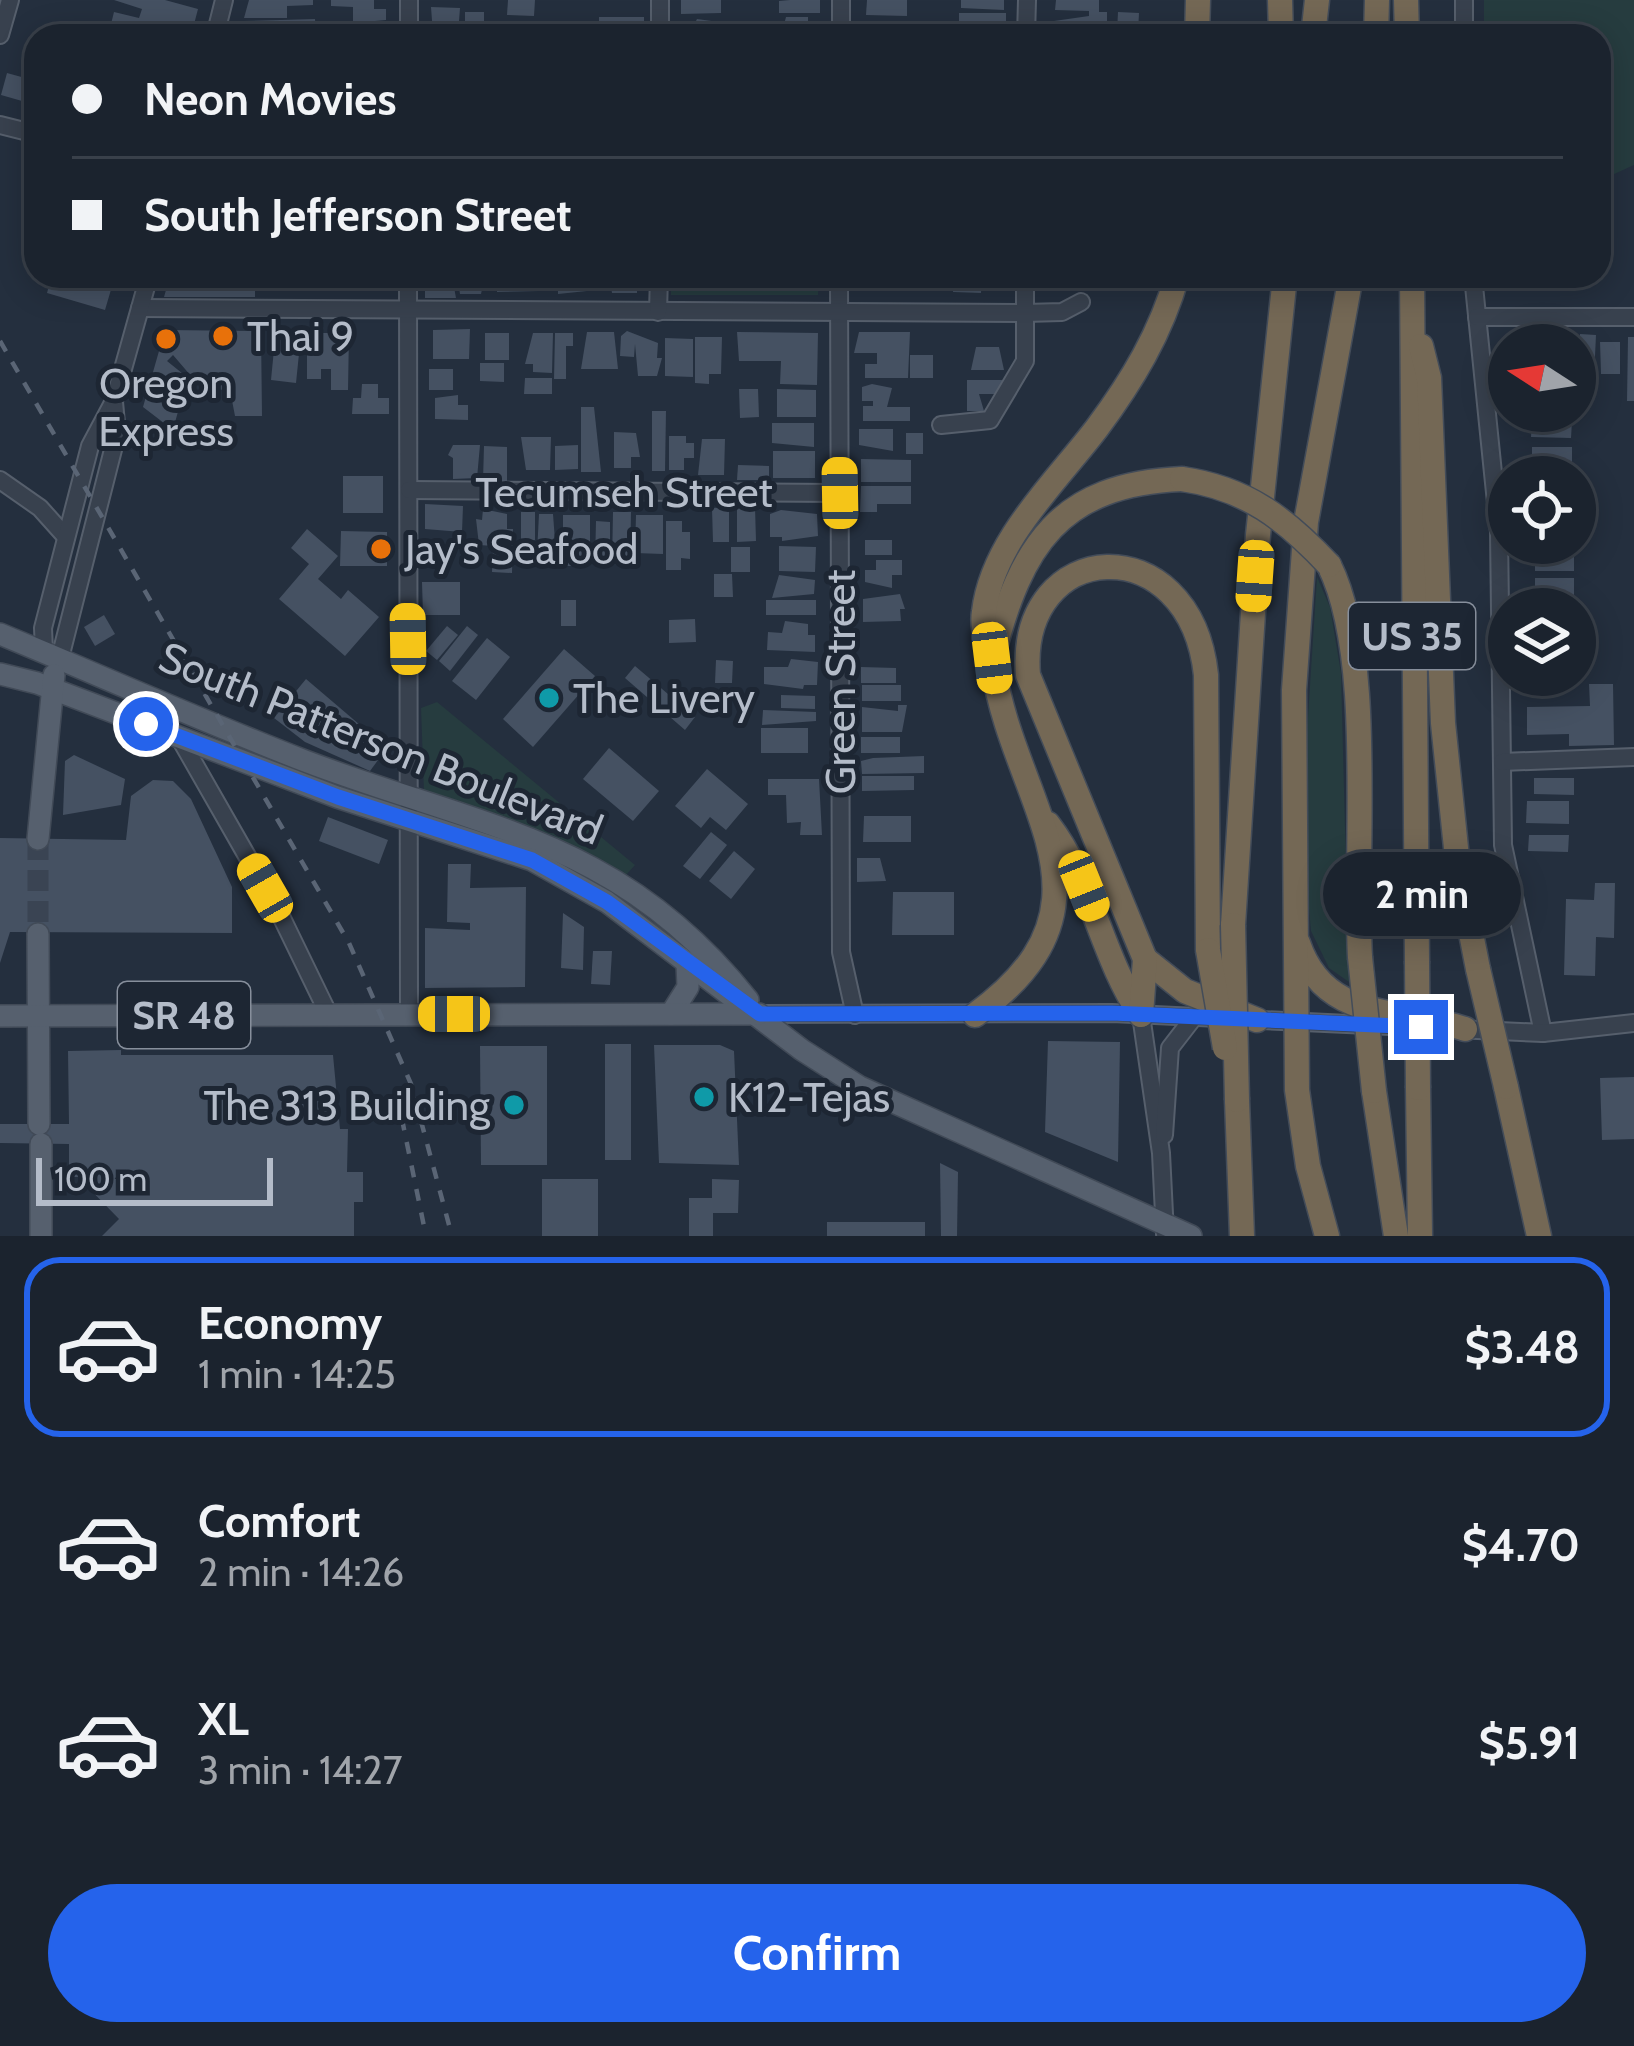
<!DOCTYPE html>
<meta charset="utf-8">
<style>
body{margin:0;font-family:Cabin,sans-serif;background:#282f3a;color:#f1f3f6;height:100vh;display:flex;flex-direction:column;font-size:45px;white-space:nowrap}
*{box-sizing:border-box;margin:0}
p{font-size:39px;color:#a0a4aa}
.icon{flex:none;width:66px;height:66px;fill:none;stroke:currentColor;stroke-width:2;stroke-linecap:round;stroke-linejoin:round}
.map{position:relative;height:1236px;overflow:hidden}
.sheet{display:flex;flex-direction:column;background:#1b232e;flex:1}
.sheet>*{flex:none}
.top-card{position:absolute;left:24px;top:24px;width:1587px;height:264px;border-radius:36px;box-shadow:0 6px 30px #0003,0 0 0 3px #39404a;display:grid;align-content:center;height:264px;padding:0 48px;background:#1b232e}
.needle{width:78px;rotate:282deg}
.fabs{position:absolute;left:1488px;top:324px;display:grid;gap:24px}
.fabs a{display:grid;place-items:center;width:108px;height:108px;border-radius:50%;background:#1b232e;box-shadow:0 6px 30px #0003,0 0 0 3px #39404a;font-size:60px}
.scale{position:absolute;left:36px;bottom:30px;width:237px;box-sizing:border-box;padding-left:12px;border:6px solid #b4bcc9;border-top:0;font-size:33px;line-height:42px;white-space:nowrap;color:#b4bcc9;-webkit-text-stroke:9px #1d2633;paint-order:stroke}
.end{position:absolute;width:54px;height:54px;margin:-27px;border:15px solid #2563eb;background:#fff;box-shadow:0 0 0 6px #fff}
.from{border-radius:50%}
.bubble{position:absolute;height:84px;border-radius:42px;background:#1b232e;box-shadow:0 6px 30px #0003,0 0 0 3px #39404a;font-size:39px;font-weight:700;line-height:84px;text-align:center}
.car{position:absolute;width:36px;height:72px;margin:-36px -18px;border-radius:15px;box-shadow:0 0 9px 3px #0007;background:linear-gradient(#f5c518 24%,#345 0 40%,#f5c518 0 76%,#345 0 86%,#f5c518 0)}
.top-card b{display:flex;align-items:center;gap:42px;height:114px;font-size:45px}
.top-card b+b{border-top:3px solid #39404a}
.top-card i{width:30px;height:30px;background:#f1f3f6}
ul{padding:21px 0 0;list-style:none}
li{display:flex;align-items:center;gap:36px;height:180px;margin:0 24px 18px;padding:0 24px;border:6px solid transparent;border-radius:36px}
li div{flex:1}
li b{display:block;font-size:45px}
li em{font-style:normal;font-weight:700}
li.selected{border-color:#2563eb}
li>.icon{width:108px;height:108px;stroke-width:1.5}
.action{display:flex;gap:24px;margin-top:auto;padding:24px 48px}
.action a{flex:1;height:138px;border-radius:72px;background:#2563eb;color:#fff;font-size:48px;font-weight:700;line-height:138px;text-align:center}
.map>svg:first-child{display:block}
</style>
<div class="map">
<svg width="1634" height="1236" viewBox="0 0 1634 1236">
<rect width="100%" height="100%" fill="#242f3e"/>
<g fill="#263c3f">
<path d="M1484 0H1634V165L1599 181V36H1484Z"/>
<path d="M671 276H819L818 295H671Z"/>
<path d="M1317 577 1330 607 1341 673 1349 982 1329 968 1311 931 1307 887V732Z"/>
<path d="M437 702 635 865 626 875 552 835 424 792 421 708Z"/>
</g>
<g fill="#455162">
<path d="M114 0H165L198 9 191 36H108L114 12 139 18 142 9Z"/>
<path d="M249 0H313V5L287 6V18H244Z"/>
<path d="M331 0H374V9H386V20L353 23V7L331 6Z"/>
<path d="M508 0H535L534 16 507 15Z"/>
<path d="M681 0H721V13L681 14Z"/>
<path d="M790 0H820V13H779V1Z"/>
<path d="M867 0H907V16L866 15Z"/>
<path d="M961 0H1004V10L961 8Z"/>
<path d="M1056 0H1099V12H1107V34H1054V21L1089 16V11L1055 10Z"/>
<path d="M431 7 460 8 459 21H465V12H484V31L433 34Z"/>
<path d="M1118 12 1139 13 1138 33 1117 32Z"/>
<rect x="959" y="13" width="47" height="23"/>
<rect x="599" y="17" width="45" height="19"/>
<path d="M786 17H808V25H822V36H781Z"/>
<path d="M315 19 316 36H239L243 21Z"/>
<path d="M697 19 726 23 725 36H681L682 27H693Z"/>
<path d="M339 27H385V36H338Z"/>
<path d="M7 73 36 81V105L1 95Z"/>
<path d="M86 276H115L105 310 47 293 51 278 83 287Z"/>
<path d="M170 276H255V297H164Z"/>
<path d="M425 276H452L456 298H425Z"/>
<path d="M457 276H485L481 294H460Z"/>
<path d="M497 276H539V291L497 292Z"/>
<path d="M558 276H587V291L558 294Z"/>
<path d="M609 276H641L642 280H637V293H612Z"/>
<path d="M954 276H982L981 293 953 292Z"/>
<path d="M470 329 469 359H433V330Z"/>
<path d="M165 330 261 331 262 416H235L230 390 201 389V375L191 376 173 355 167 361 193 382 183 393 173 430 143 407Z"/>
<path d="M627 331 658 343 657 358H662L657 376H638L635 344 634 357 620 356 621 336Z"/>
<path d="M587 332H614L618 369H581Z"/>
<path d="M737 332 818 333 817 385 780 384 781 361H739Z"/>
<path d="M859 332H910L908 378H865V364H877V353H854Z"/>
<path d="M313 333H349L348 390H331V369H321V379H307V342Z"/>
<rect x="485" y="333" width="24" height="27"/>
<path d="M533 333H553L552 373 533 372V364H525Z"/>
<path d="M555 333H573V346H566V379H554Z"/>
<path d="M1580 334 1596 335 1594 377 1578 376Z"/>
<path d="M695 337H722L721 374H709V384L695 383Z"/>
<path d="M1628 337H1634V401H1627Z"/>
<path d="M665 338 693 339V377L665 376Z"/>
<path d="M275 339 300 344 296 383 271 380Z"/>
<path d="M1600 342H1620V374H1601Z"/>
<path d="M976 347H999L1004 370H971Z"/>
<rect x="910" y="355" width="23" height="23"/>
<path d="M480 363H504V382L480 381Z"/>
<rect x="429" y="369" width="24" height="21"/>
<path d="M525 378H552V394H524Z"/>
<path d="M967 380H1007L1006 394H979L984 411H967Z"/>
<path d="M362 384H378V398H389V414H352L353 398H361Z"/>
<path d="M872 384 892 388 887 407H910V421H863V406H873V401H862V387Z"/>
<path d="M739 389H758L759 417 740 418Z"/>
<path d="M777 389 816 390V417H777Z"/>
<path d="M458 395V405H468V420L435 419V398Z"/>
<path d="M581 407H594L601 472H581Z"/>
<path d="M652 411H666L665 471H652Z"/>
<path d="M1532 420 1572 421 1571 438 1531 437Z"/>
<path d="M772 423H814V447L772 443Z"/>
<path d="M859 429H893V451L859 445Z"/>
<path d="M614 432 636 433 640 457H631V468H614Z"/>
<rect x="906" y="433" width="17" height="21"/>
<path d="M669 436H686V443H694V458H684V470H669Z"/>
<path d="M521 437H551L550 470H526Z"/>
<path d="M702 439H725L724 475H698Z"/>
<path d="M453 445H480L477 478 453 479V458L448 455Z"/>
<path d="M578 445V469L555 470V446Z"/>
<path d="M484 446 507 447V481H483Z"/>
<path d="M1532 447H1572V464L1532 463Z"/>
<rect x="773" y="451" width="42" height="27"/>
<path d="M861 459 911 460V482H861Z"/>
<path d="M738 465 769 466V480H737Z"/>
<rect x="1532" y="466" width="39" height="11"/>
<rect x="343" y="476" width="40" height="37"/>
<path d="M861 486H911V504H877V512H860Z"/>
<path d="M425 504 463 506 462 532 425 529Z"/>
<path d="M729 507V542H713L712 508Z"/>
<path d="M737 507H755L756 541 737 542Z"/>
<path d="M483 509 507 514V529H513L512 573 492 572 493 546 479 545 476 519 482 520Z"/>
<path d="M781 510 817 514 818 536 782 541V537H770V514Z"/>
<rect x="521" y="512" width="14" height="28"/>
<path d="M613 512H631L630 565 612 564Z"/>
<path d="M539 514H553L556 554 537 553Z"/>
<path d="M563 515H590V552L583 553V566H563Z"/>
<path d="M636 515H663V554L635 553Z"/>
<path d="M596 521 610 522V563H595Z"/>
<path d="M666 521H682V532H690V559L681 558V570H666Z"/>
<path d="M307 529 338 556 318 579 341 599 348 590 379 617 345 656 279 599 309 564 291 548Z"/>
<path d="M341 531 387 532V566H340Z"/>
<rect x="865" y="540" width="27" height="15"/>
<path d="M779 546 816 547 815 572 779 571Z"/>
<rect x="731" y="547" width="19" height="25"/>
<rect x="1535" y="556" width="39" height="15"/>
<path d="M876 560H902V575H892V588L865 582V570H876Z"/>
<path d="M714 574H732L733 597H714Z"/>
<path d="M779 575 815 580 814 594 772 598Z"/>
<rect x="1535" y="578" width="39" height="21"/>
<path d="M422 582H460V615H423Z"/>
<path d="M900 594 905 609H900L901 621 863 622V599Z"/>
<rect x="561" y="600" width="15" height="26"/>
<rect x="766" y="600" width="50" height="15"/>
<path d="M104 615 115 634 95 646 84 627Z"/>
<path d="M695 619 696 642 669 643V620Z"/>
<path d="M785 621 808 624V635H815V652L767 650 768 632 782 633Z"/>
<path d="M447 626 458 635 437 660 426 651Z"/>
<path d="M467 626 478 635 450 671 439 661Z"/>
<path d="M487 638 510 657 476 700 452 681Z"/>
<path d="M564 649 595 676 533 747 503 719Z"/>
<path d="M791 659 818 662 817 685H804L803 689 764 684V667H788Z"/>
<path d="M716 660 733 661 732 683H715Z"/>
<path d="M635 666 695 717 685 730 625 678Z"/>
<path d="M861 667 896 668V683H861Z"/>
<path d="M306 679 387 748 370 771 305 742 274 718Z"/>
<path d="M1589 684H1613L1614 745 1569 746V734L1527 735V707L1590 706Z"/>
<rect x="862" y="685" width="39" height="16"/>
<path d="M781 695 815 696V709L781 708Z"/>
<path d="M898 705H907L902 732H862V707L898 711Z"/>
<path d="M763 710 816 712V721L762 725Z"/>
<rect x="761" y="728" width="47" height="25"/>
<rect x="861" y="737" width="39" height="16"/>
<path d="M609 748 659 791 633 821 583 779Z"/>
<path d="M74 755 125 779 121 805 63 815 65 761Z"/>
<path d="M924 756V773L862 774 861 761 873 758Z"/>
<path d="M707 769 748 804 726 830 710 817 701 828 675 806Z"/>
<path d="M862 776H914V790L862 791Z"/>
<path d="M1534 778H1574V795L1534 794Z"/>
<path d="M768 779H819L822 835H800L801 822 787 823 786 795H768Z"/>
<path d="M153 780 173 781 191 799 232 887V933L10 932 0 963V838L126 840 131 796Z"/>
<path d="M1527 801H1569V824L1526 823Z"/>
<path d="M864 816H911V842H863Z"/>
<path d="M328 817 388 840 379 864 319 841Z"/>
<path d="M711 832 727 845 700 879 683 866Z"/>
<path d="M1529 835H1569L1568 852 1528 851Z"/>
<path d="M734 851 755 869 731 899 709 881Z"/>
<path d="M857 858H880L886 881 857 882Z"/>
<path d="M448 864H471L470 888 526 887 525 987 425 988V928L470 930V923L447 922Z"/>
<path d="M1595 883H1615L1614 938 1596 937 1595 976 1564 975 1566 899 1594 900Z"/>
<path d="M893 892H954V935H892Z"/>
<path d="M563 913 584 927 583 970 561 968Z"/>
<path d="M593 951H612L610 985 591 984Z"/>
<path d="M1048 1041 1120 1042 1118 1162 1045 1132Z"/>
<rect x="605" y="1044" width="26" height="116"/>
<path d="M654 1045H720L734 1051 739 1165 659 1163Z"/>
<path d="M480 1046H547V1165H481Z"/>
<path d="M121 1050V1055H333L340 1129H348L347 1172H363V1202H354V1236H102L119 1219 78 1177H69V1144L0 1143V1124H69L68 1051Z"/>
<path d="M1634 1077V1139L1602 1140 1600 1078Z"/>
<path d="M940 1163 958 1172 957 1236H941Z"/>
<rect x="542" y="1179" width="56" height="57"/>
<path d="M712 1179 739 1180 738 1213H713V1236H689V1198H712Z"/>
<rect x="827" y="1222" width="98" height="14"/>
</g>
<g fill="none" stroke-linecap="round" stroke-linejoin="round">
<path stroke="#3a4453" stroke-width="21" stroke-dasharray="21 10" stroke-linecap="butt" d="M38 839V934"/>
<defs>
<g id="minor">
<path d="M1464 0V36"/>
<path d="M0 35 10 0"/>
<path d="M215 36 224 0"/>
<path d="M409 36V0"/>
<path d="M660 36V0"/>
<path d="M841 36V0"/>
<path d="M1026 36 1027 0"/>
<path d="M0 125 36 134"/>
<path d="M408 276 409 1014"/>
<path d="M839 276 841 952 855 1015"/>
<path d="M1473 276 1499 532 1503 845 1543 1033"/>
<path d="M140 308 1025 313 1062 312 1081 302"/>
<path d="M658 312 659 276"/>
<path d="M1477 317H1634"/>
<path d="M941 425 990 420 1025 361V276"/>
<path d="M0 480 40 508 66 537"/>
<path d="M409 490 840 493"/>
<path d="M44 651 43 628 90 446 114 401 149 276"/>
<path d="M60 658 117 434 114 402"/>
<path d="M179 737 279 912 329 1015"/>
<path d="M1502 762 1634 757"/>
<path d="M760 1014 1112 1013 1412 1027"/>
<path d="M1141 1015 1161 1153 1165 1234"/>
<path d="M1456 1029 1543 1033 1634 1023"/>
<path d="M1164 1135 1170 1048 1194 1017"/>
</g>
<g id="major">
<path d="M0 634C101 676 202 721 305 761 481 828 621 839 748 1000"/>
<path d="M0 674 37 683 337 797 532 860 607 902 802 1050 860 1087 1191 1236"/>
<path d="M38 839 54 675"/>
<path d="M38 934 39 1124"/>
<path d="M671 1014 688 987 687 964"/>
<path d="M0 1016 759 1014"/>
<path d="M41 1236V1144"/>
</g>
<g id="highway">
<path d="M1280 0 1281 36"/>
<path d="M1406 0 1407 36"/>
<path d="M1197 36 1198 0"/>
<path d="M1313 36 1317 0"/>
<path d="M1376 36 1377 0"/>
<path d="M1412 276 1417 961"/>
<path d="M1421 346 1429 378 1443 723 1458 867 1478 969"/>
<path d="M1329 565C1375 657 1354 849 1360 957"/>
<path d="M993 655C1021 546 1059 484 1182 479"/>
<path d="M1048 824C1092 881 1101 956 1141 1015"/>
<path d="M1233 925 1258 535 1285 276"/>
<path d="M1298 943C1325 1024 1401 1007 1465 1029"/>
<path d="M1145 959 1185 991 1257 1020"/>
<path d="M975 1015C1131 902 1013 806 993 665 990 647 981 630 984 612 992 541 1056 482 1097 428 1132 381 1161 333 1177 276"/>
<path d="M1141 1015 1145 959 1028 675C1017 537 1190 525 1206 675L1208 950"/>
<path d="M1506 1087 1539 1236"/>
<path d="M1418 1088 1420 1236"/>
<path d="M1374 1091 1396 1236"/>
<path d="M1237 1100 1242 1236"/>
<path d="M1327 1236 1308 1166 1297 1090 1294 690 1306 522 1351 276"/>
</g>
</defs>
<use href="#minor" stroke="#565f6c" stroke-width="20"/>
<use href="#major" stroke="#414a57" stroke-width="24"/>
<use href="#highway" stroke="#434c59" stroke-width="27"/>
<use href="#minor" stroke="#38414e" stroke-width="16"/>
<use href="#major" stroke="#56606e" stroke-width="21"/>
<use href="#highway" stroke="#746855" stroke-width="24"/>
<g stroke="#5a6575" stroke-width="4.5" stroke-dasharray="12 12" stroke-linecap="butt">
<path d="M0 341 349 943 411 1084 452 1236"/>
<path d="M397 1095 426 1236"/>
</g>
<defs>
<g id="highway-bridge">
<path d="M1182 479C1246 488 1286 519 1329 565"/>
<path d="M1233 925 1237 1100"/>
<path d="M1208 950 1225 1048"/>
<path d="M1360 957 1374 1091"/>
<path d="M1417 961 1418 1088"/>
<path d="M1478 969 1506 1087"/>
</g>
</defs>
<use href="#highway-bridge" stroke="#434c59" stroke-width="27" stroke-linecap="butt"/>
<use href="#highway-bridge" stroke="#746855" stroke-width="24"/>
</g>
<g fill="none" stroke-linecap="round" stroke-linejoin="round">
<path stroke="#2563eb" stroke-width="15" d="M146 724 338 797 532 860 607 902 760 1014 1112 1013 1421 1027"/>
</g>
<g fill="#e8710a" stroke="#1d2633" stroke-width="4.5">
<circle cx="223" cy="336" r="12"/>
<circle cx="166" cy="339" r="12"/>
<circle cx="381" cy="549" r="12"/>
</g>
<g fill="#0f9aa8" stroke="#1d2633" stroke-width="4.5">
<circle cx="549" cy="698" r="12"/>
<circle cx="704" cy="1097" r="12"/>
<circle cx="514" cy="1105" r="12"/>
</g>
<g text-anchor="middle" stroke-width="10" stroke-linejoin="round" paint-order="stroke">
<g fill="#1d2633" stroke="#878f9c" stroke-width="3">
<rect x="1349" y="603" width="126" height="66" rx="9"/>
<rect x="118" y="982" width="132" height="66" rx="9"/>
</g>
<g font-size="39" font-weight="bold" fill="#b4bcc9">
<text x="1412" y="650">US 35</text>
<text x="184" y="1029">SR 48</text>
</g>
<g font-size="42" fill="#b4bcc9" stroke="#1d2633" text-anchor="start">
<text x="247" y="351">Thai 9</text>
<text x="166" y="398" text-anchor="middle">Oregon<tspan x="166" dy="48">Express</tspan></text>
<text x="405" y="564">Jay's Seafood</text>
<text x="573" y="713">The Livery</text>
<text x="728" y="1112">K12-Tejas</text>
<text x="490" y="1120" text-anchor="end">The 313 Building</text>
</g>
<g font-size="42" fill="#b4bcc9" stroke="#1d2633">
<text x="624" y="507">Tecumseh Street</text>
<text transform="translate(840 682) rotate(-90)" y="15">Green Street</text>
<text transform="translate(381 743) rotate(22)" y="15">South Patterson Boulevard</text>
</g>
</g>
</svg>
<div class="fabs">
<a><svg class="needle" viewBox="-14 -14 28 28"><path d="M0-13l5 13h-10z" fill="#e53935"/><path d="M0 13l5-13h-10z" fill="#a0a4aa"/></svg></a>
<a><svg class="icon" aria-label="locate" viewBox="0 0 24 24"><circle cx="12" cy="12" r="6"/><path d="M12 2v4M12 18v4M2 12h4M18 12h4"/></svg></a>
<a><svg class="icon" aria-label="layers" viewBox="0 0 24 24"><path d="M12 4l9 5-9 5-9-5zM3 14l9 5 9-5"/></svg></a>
</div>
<div class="scale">100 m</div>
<i class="end from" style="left:146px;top:724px"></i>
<i class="end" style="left:1421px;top:1027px"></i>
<div class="bubble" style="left:1323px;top:852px;width:198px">2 min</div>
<i class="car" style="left:840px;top:493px;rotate:359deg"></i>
<i class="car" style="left:1255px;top:576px;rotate:184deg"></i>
<i class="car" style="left:408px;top:639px;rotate:359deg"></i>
<i class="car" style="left:992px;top:658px;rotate:173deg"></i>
<i class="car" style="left:1084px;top:886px;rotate:158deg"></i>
<i class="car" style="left:265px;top:888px;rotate:330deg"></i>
<i class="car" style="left:454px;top:1014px;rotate:270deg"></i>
<div class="top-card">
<b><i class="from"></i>Neon Movies</b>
<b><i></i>South Jefferson Street</b>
</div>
</div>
<section class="sheet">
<ul>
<li class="selected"><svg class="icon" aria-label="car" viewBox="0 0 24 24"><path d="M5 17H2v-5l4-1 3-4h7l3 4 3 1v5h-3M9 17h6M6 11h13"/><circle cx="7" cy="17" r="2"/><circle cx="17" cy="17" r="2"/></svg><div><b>Economy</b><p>1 min · 14:25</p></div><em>$3.48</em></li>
<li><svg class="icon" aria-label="car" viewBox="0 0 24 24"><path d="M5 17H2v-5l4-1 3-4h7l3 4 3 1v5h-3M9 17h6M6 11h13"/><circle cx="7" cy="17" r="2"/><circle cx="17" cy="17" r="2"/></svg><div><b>Comfort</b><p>2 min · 14:26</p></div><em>$4.70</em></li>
<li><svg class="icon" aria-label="car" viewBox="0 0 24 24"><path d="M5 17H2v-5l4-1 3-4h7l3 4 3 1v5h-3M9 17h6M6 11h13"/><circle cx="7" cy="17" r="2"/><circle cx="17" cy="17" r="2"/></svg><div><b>XL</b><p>3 min · 14:27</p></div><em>$5.91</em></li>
</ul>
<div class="action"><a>Confirm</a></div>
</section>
